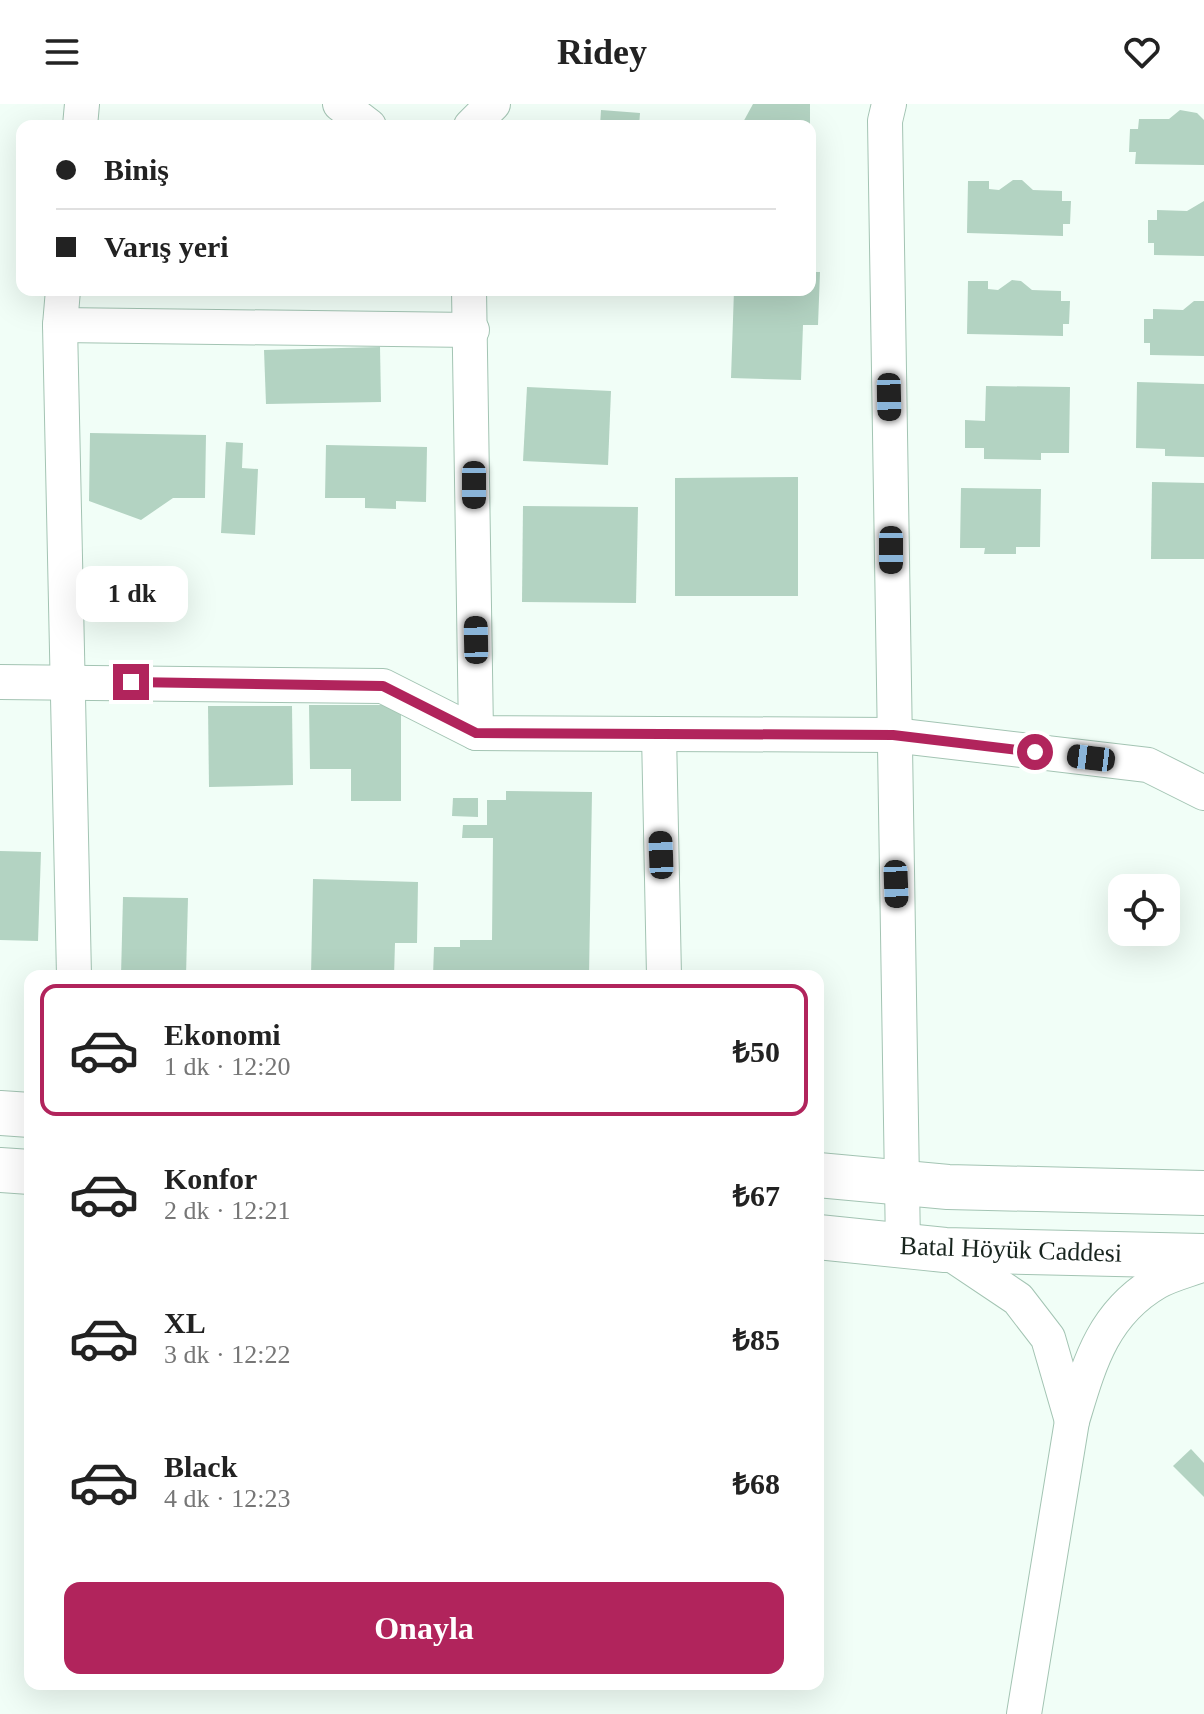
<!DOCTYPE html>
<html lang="tr">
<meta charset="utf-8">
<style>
body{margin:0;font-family:Georgia,serif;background:#f6f6f6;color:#222;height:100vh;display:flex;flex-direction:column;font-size:30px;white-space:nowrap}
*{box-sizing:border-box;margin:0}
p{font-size:26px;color:#767676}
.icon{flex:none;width:44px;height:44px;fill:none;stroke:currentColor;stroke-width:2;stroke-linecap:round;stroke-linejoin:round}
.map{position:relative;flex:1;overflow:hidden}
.panel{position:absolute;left:24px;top:866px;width:800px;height:720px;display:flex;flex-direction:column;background:#fff;border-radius:16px;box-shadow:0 8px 32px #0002}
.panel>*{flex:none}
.guide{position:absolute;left:16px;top:16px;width:800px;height:176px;border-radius:16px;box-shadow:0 8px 32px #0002;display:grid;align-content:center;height:176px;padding:0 40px;background:#fff}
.tools{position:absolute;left:1108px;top:770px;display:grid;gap:16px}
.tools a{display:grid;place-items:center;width:72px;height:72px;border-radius:16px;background:#fff;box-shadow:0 8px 32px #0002;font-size:40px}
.end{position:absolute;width:36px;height:36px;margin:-18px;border:10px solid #b1245c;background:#fff;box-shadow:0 0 0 4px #fff}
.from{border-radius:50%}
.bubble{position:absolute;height:56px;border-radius:16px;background:#fff;box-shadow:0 8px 32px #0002;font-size:26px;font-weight:700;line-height:56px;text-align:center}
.car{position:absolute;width:24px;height:48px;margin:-24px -12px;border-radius:10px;box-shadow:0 0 6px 2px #0007;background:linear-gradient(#222 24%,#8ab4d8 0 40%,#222 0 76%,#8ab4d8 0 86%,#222 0)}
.guide b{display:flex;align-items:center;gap:28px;height:76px;font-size:30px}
.guide b+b{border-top:2px solid #e0e0e0}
.guide i{width:20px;height:20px;background:#222}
ul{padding:14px 0 0;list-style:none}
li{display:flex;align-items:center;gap:24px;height:132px;margin:0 16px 12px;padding:0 24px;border:4px solid transparent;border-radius:16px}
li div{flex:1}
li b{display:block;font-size:30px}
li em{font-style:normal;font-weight:700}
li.on{border-color:#b1245c}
li>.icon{width:72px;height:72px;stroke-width:1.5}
.button{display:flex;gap:16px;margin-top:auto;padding:16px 40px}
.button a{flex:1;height:92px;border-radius:16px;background:#b1245c;color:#fff;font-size:32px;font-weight:700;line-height:92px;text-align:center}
header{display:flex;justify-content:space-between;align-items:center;height:104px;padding:0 40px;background:#fff;font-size:36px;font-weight:700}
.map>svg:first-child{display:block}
</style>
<header><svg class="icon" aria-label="menu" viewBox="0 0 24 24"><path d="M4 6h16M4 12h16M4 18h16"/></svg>Ridey<svg class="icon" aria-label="heart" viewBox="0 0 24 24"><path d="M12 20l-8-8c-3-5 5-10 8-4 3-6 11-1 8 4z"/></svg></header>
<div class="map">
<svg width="1204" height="1610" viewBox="0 0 1204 1610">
<rect width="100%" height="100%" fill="#f1fef7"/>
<g fill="#b3d3c2">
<path d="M753 0H810V22H741Z"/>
<path d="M601 6 640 9 639 22H600Z"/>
<path d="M1180 6 1197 9 1204 16V61L1135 60 1136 48H1129L1130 25H1138L1139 15H1169Z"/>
<path d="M1013 76H1022L1033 86 1062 87V97H1071L1070 120H1063V132L967 129 968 77H989V85L999 86Z"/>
<path d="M1204 97V152L1154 151V139H1148V116H1157V106L1187 107Z"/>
<path d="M810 168H820L818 221H803L801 276 731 274 734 186H810Z"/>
<path d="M1012 176 1021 177 1032 186 1061 187V197H1070L1069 220H1063V232L967 230 968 177H988V185L998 186Z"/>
<path d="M1194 197H1204V252L1150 251V239H1144V215H1153V205L1183 206Z"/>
<path d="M380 243 381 298 266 300 264 246Z"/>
<path d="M1137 278 1204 280V353L1165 352V345L1136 344Z"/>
<path d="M986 282 1070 283 1069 349H1041V356L984 355V344H965V316L985 317Z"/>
<path d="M527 283 611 287 608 361 523 357Z"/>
<path d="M90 329 206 331 205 394H173L141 416 89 397Z"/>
<path d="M226 338 243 339 242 364 258 365 255 431 221 429Z"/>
<path d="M326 341 427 343 426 398 396 397V405L365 404V394H325Z"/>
<path d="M798 373V492H675V374Z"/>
<path d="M1152 378 1204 379V455H1151Z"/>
<path d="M961 384 1041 385 1040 443H1016V450H984L985 444H960Z"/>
<path d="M523 402 638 403 636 499 522 498Z"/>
<path d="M309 601H401V697H351V665H310Z"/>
<path d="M208 602H292L293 681 209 683Z"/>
<path d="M506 687 592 688 589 872H433L434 843H460V836H492L493 734H462L463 721H487V696H506Z"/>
<path d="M453 694H478V713L452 712Z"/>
<path d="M0 747 41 748 38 837 0 836Z"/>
<path d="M313 775 418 778 417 839H395L394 872H311Z"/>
<path d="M123 793 188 794 186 872H121Z"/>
<path d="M1191 1345 1204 1359V1393L1173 1362Z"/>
</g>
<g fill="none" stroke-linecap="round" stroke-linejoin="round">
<defs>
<g id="street">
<path d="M340 0 369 22"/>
<path d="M889 0 885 17 903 1142"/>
<path d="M80 22 82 0"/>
<path d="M471 22 493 0"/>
<path d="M63 186 60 221 74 872"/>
<path d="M469 186 476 629"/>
<path d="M60 221 472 226"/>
<path d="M0 578 383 582 476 629 893 631 1148 661 1204 689"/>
<path d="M659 630 664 872"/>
<path d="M945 1146 1018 1195 1048 1234 1072 1317C1089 1261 1102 1210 1157 1178 1171 1170 1189 1166 1204 1160"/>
<path d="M1024 1610 1072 1317"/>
</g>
<g id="secondary">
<path d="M0 1009 30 1011"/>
<path d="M0 1066 30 1068"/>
<path d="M818 1071 948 1083 1204 1089"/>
<path d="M818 1133 945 1146 1204 1152"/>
</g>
</defs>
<use href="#street" stroke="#a3c4b3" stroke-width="36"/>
<use href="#secondary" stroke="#a3c4b3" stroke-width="46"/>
<use href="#street" stroke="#fff" stroke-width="34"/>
<use href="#secondary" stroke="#fff" stroke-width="44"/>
</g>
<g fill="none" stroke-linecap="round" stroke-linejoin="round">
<path stroke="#b1245c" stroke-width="10" d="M131 578 383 582 476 629 893 631 1035 648"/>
</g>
<g text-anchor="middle" stroke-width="7" stroke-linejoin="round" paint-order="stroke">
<g font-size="26" fill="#18241e" stroke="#fff">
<text transform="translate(1011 1145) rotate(2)" y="9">Batal Höyük Caddesi</text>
</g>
</g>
</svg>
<div class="tools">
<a><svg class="icon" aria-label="locate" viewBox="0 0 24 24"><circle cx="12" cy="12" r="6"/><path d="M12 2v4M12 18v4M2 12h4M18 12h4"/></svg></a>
</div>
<i class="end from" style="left:1035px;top:648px"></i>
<i class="end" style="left:131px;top:578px"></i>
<div class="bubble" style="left:76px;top:462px;width:112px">1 dk</div>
<i class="car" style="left:889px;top:293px;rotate:179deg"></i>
<i class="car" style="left:474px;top:381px;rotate:180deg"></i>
<i class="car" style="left:891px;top:446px;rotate:180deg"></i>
<i class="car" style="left:476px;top:536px;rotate:359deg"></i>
<i class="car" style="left:1091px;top:654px;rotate:277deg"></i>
<i class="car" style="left:661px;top:751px;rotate:358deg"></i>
<i class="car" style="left:896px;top:780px;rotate:178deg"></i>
<div class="guide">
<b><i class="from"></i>Biniş</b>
<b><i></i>Varış yeri</b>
</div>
<section class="panel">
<ul>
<li class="on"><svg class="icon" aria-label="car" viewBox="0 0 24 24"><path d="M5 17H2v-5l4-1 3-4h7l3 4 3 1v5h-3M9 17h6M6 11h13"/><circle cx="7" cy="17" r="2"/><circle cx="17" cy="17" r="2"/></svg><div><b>Ekonomi</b><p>1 dk · 12:20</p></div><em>₺50</em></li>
<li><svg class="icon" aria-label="car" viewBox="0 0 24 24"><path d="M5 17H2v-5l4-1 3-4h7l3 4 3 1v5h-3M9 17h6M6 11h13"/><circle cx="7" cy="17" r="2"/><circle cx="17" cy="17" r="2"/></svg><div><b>Konfor</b><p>2 dk · 12:21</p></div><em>₺67</em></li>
<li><svg class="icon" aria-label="car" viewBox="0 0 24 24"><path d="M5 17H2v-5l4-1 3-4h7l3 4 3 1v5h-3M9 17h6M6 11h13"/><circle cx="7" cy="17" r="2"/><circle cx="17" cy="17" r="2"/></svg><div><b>XL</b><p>3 dk · 12:22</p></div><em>₺85</em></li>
<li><svg class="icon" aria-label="car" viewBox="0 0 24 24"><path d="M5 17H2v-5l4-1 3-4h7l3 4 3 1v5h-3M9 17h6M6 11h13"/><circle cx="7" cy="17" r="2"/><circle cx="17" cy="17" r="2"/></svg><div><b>Black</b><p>4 dk · 12:23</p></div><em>₺68</em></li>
</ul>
<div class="button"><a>Onayla</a></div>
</section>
</div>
